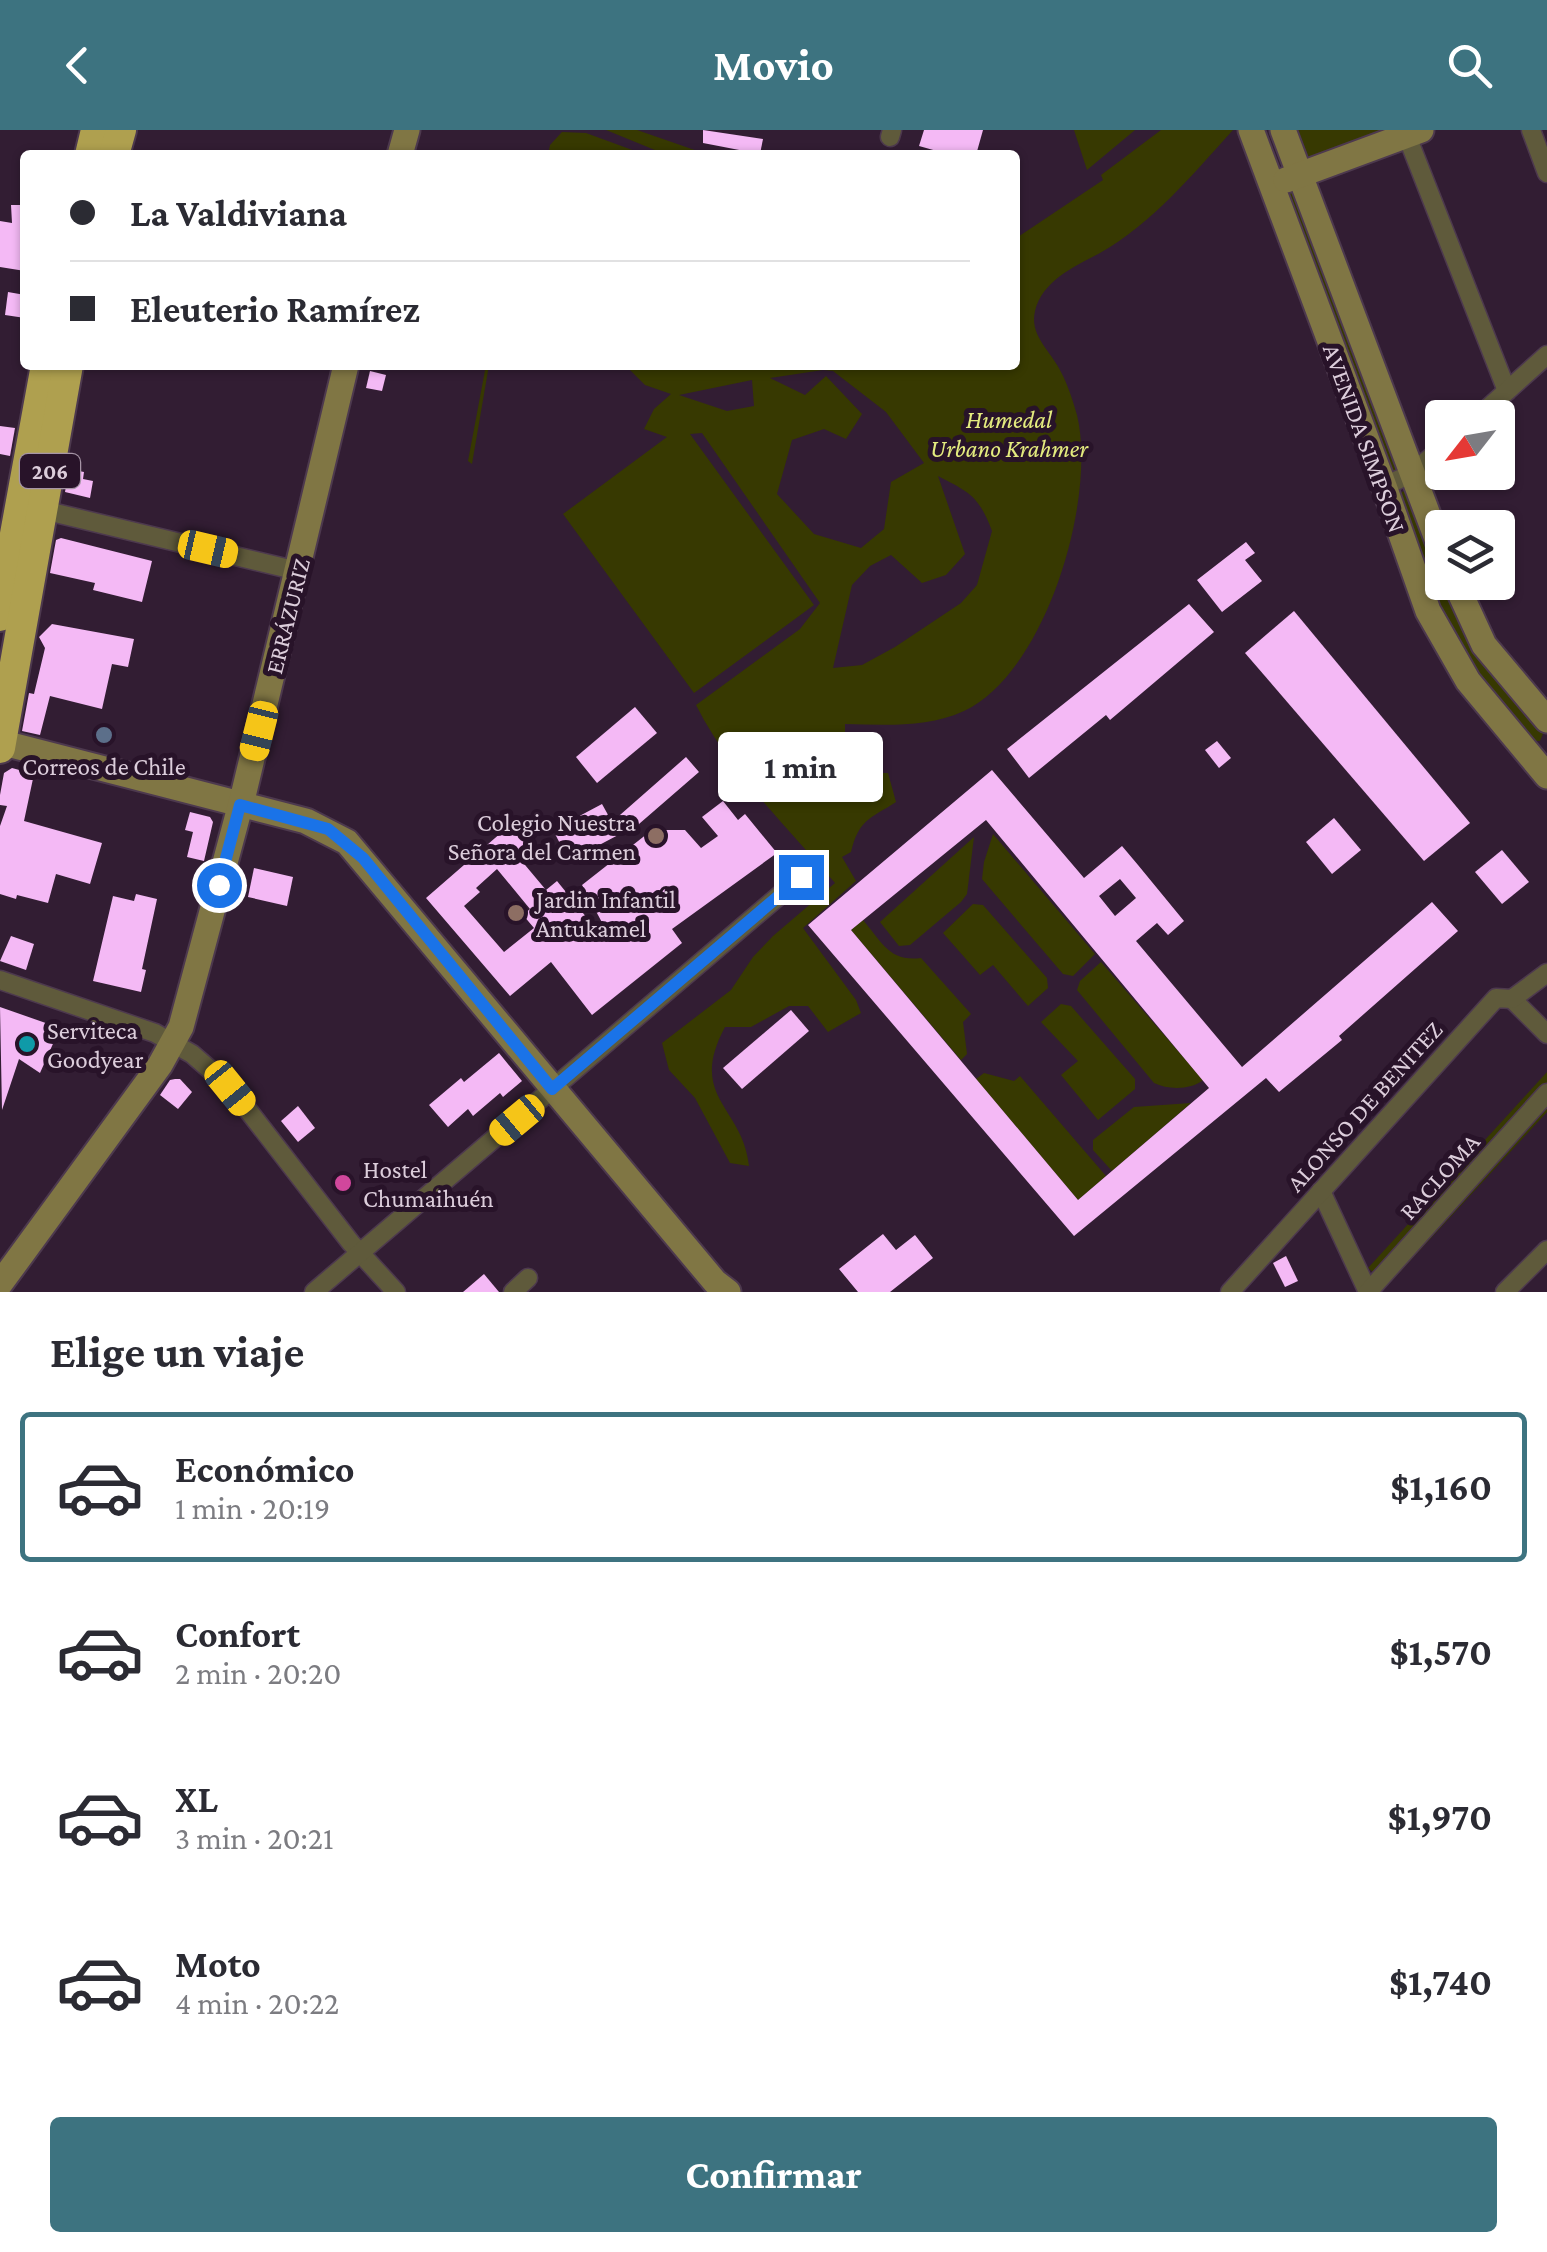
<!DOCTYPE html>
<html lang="es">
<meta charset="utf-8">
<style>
body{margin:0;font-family:"Crimson Pro",serif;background:#f2f2f3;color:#2b2b33;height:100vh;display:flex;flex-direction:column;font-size:38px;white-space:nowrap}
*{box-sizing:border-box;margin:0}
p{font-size:32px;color:#7c7c81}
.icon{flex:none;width:55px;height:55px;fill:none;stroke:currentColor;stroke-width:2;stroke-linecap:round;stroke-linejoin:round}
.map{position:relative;height:1162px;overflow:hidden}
.drawer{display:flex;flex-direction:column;background:#fff;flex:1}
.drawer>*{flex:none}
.hud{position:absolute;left:20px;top:20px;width:1000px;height:220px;border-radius:10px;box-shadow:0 2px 8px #0004;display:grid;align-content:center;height:220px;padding:0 50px;background:#fff}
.needle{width:65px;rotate:239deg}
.tools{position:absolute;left:1425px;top:270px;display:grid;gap:20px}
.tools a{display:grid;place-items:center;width:90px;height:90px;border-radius:10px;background:#fff;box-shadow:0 2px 8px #0004;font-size:50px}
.end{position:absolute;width:45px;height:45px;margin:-22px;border:12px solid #1a73e8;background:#fff;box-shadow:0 0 0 5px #fff}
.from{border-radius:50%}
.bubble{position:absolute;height:70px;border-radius:10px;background:#fff;box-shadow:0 2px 8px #0004;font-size:32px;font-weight:700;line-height:70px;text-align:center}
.car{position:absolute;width:30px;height:60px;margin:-30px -15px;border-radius:12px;box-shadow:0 0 8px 2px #0007;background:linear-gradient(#f5c518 24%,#345 0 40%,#f5c518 0 76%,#345 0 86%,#f5c518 0)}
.hud b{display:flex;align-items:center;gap:35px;height:95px;font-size:38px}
.hud b+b{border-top:2px solid #e1e1e2}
.hud i{width:25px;height:25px;background:#2b2b33}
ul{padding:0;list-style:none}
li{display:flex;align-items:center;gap:30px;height:150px;margin:0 20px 15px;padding:0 30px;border:5px solid transparent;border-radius:10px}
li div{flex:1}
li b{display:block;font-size:38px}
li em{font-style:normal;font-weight:700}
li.current{border-color:#3d7380}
li>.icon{width:90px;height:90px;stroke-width:1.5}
h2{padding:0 50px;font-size:45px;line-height:120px}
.action{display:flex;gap:20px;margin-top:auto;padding:20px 50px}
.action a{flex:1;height:115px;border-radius:10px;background:#3d7380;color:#fff;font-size:40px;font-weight:700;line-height:115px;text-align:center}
header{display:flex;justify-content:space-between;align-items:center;height:130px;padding:0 50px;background:#3d7380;color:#fff;font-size:45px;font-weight:700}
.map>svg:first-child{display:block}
</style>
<header><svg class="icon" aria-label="back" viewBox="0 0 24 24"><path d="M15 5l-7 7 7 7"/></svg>Movio<svg class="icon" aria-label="search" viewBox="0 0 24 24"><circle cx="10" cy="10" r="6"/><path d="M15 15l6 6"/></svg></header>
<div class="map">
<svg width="1547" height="1162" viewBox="0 0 1547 1162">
<rect width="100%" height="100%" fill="#321d33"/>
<g fill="#373901" fill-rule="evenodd">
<path d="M606 0H637L709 25H667Z"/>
<path d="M1074 0H1135L1087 40Z"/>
<path d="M1161 0H1233C1193 44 1153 93 1100 123 1075 136 1042 151 1035 181 1029 206 1052 222 1061 242 1068 255 1073 271 1077 285 1097 367 1047 542 964 581 927 598 885 595 845 594V606L872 643H888L896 672C870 689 859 689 851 722L842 727 856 751 803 798 856 870 861 883 828 902 808 876H789L751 897H725C687 968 743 976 749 1036L730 1033 695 968 669 940 662 913 731 860 753 827 773 806 835 753C787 697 729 641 696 575L800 499 820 473 702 303 690 304 814 475 694 563 563 384 667 307 644 299 654 279 671 264 645 255 625 235H1015V109L1103 50 1101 45ZM823 240 833 241 886 282 924 333 891 352 884 399 861 418 814 404 777 364 792 310 824 299 846 309 862 284 826 246 805 265 770 248ZM752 250 754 276 727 281 679 265ZM938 346C969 362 979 366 992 401L977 455 961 473 895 517 862 535 833 538 852 455 870 436 891 425 922 453 946 445 965 424Z"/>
<path d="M1298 0H1404L1309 28Z"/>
<path d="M562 2 586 3 646 25H548L550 15Z"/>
<path d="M1294 54 1400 337 1393 345H1386L1281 59Z"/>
<path d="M486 235H489L472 334 468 331Z"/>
<path d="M1406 360 1410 361 1449 470 1469 510 1545 599 1540 611H1532L1490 560 1438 480 1398 364Z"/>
<path d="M993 704 1095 824 1073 846 1063 844 982 749 984 732Z"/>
<path d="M974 707 967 764 961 772 910 815 899 816 880 792Z"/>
<path d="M973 774 983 775 1047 848 1048 858 1028 876 993 835 980 845 943 803Z"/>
<path d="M863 790C882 812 889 832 921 828L971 884 963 892 967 924 961 930 851 800Z"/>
<path d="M1101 832 1203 950C1191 960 1168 960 1154 953L1077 860 1080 851Z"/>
<path d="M1061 874 1071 876 1135 949V959L1098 990 1061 945 1078 931 1041 892Z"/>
<path d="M1547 942V957L1375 1144 1368 1138Z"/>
<path d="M984 943 1014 951 1020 946 1106 1046 1078 1070 976 949Z"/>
<path d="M1547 970V982L1387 1156 1382 1151Z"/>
<path d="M1191 973 1112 1041 1093 1020V1010L1134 977Z"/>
</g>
<g fill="#f4b9f5" fill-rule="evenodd">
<path d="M703 0 763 9 760 24 703 13Z"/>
<path d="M924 0H983L976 25H951L919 16Z"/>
<path d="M11 75H25V141L0 137V91L12 93Z"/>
<path d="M8 162 25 165V188L5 185Z"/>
<path d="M370 241 386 245 382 261 366 258Z"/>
<path d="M0 296 15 298 10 326 0 324Z"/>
<path d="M69 339 84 342 83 349 93 351 90 368 65 362Z"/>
<path d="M61 408 152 431 142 472 93 460 95 453 50 443 56 410Z"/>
<path d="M1246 412 1255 423 1245 430 1262 451 1222 482 1197 450Z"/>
<path d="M1189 474 1214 502 1110 590 1106 585 1029 648 1007 619Z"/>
<path d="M1294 481 1470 693 1424 731 1245 523Z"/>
<path d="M52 494 134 509 128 537 112 534 102 579 50 566 40 605 22 601 29 563 34 564 45 518 39 507Z"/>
<path d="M635 577 657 603 597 653 576 627Z"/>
<path d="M1217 611 1231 628 1219 638 1205 620Z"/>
<path d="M686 627 699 642 639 694 569 731 553 700 602 674 612 692Z"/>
<path d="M12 638 34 644 24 691 102 713 90 754 56 744 48 773 17 765 16 769 0 764V696L7 676 0 675V665L4 643Z"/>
<path d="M992 640 1084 748 1122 716 1138 735 1184 791 1168 805 1157 793 1136 811 1242 937 1432 772 1458 801 1339 906 1342 910 1279 962 1266 948 1074 1106 808 795ZM986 690 1209 958 1078 1070 851 800ZM1120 749 1136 768 1115 786 1099 766Z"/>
<path d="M723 671 738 690 745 684 777 723 672 799 682 813 592 885 551 832 510 866 426 768 517 689 533 707 515 723 546 760 557 751 600 804 606 800 582 755 652 700H685L701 718 718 706 702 687ZM497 739 530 779 523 785 534 798 504 822 464 776 480 762 476 758Z"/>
<path d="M190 682 210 687 213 692 204 731 187 727 193 702 185 700Z"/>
<path d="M1334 688 1361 720 1332 744 1306 712Z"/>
<path d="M1502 720 1529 752 1502 774 1475 742Z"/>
<path d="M254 738 293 747 287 776 248 767Z"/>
<path d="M136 764 157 769 142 839 146 840 141 862 93 851 113 766 134 771Z"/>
<path d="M11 806 34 814 26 840 0 831Z"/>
<path d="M0 877 60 898 40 943 19 929 2 980Z"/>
<path d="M791 880 809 901 742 959 723 938Z"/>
<path d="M499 923 522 951 503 967 500 963 473 986 468 979 448 997 429 975 461 948 464 952Z"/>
<path d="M175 949H180L192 962 178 979 160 965 170 950Z"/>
<path d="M298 976 315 998 298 1012 281 991Z"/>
<path d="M883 1104 896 1120 915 1105 933 1128 890 1162H858L839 1139Z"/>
<path d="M1286 1126 1298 1151 1285 1157 1273 1133Z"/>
<path d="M484 1144 499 1162H463Z"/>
</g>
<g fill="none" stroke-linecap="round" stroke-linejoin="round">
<defs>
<g id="street">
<path d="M1531 0 1547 43"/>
<path d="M1407 6 1507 261"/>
<path d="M890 7 892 0"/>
<path d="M1477 288 1547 225"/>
<path d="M1384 356 1411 344 1442 318"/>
<path d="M43 380 298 441"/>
<path d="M0 850 155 903 192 924 230 957 351 1113 396 1162"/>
<path d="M1512 869 1547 904"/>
<path d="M1321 1061 1368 1162"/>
<path d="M314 1162 801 747"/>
<path d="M513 1162 528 1148"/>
<path d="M1230 1162 1496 868 1512 869 1547 843"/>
<path d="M1368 1162 1547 963"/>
<path d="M1505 1162 1547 1120"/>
</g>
<g id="secondary">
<path d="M1251 0 1384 356 1428 481 1468 551 1547 646"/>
<path d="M1283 0 1442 422"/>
<path d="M400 25 407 0"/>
<path d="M1286 50 1421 0"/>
<path d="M1455 452 1484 515 1547 590"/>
<path d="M0 612 306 691 347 712 715 1152 728 1162"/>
<path d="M0 1154 160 935 181 897 244 662 346 235"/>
</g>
<g id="highway">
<path d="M90 25 96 0"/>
<path d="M114 25 121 0"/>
<path d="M0 486 46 235"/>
<path d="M0 618 68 235"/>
</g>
</defs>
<use href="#street" stroke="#4d394e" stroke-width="21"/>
<use href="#secondary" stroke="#4d394e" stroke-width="29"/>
<use href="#highway" stroke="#4d394e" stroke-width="34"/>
<use href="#street" stroke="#5f5a3b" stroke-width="18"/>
<use href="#secondary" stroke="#807644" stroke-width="25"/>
<use href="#highway" stroke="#afa04f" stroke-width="30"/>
</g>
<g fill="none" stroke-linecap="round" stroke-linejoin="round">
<path stroke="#1a73e8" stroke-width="12" d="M219 755 240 675 328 699 363 728 552 959 801 747"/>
</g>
<circle fill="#5c6f8a" stroke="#281329" stroke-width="4" cx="104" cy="605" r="10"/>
<g fill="#8d6e63" stroke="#281329" stroke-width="4">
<circle cx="656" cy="706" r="10"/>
<circle cx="516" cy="783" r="10"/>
</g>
<circle fill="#0f9aa8" stroke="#281329" stroke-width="4" cx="27" cy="914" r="10"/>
<circle fill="#d1479c" stroke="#281329" stroke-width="4" cx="343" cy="1053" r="10"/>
<g text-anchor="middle" stroke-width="10" stroke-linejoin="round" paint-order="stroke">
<rect fill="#281329" stroke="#a695a6" stroke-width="2.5" x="20" y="324" width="60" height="34" rx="8"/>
<g font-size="22" font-weight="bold" fill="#dccddb">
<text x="50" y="349">206</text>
</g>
<g font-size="25" font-style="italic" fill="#e4ec7f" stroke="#281329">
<text x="1009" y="298">Humedal<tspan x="1009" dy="29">Urbano Krahmer</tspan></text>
</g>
<g font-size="25" fill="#dccddb" stroke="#281329">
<text transform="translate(1365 308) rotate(70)" y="9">AVENIDA SIMPSON</text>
<text transform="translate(287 486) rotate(-76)" y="9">ERRÁZURIZ</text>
<text transform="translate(1364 976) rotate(-48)" y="9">ALONSO DE BENITEZ</text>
<text transform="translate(1439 1046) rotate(-48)" y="9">RACLOMA</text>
</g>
<g font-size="25" fill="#dccddb" stroke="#281329" text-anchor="start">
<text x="104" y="645" text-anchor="middle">Correos de Chile</text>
<text x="636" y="701" text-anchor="end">Colegio Nuestra<tspan x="636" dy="29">Señora del Carmen</tspan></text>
<text x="536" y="778">Jardin Infantil<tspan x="536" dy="29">Antukamel</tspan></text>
<text x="47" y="909">Serviteca<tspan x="47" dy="29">Goodyear</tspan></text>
<text x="363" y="1048">Hostel<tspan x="363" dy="29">Chumaihuén</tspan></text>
</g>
</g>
</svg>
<div class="tools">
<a><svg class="needle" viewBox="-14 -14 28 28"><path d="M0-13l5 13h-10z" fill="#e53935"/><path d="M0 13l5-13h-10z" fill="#7c7c81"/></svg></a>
<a><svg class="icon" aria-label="layers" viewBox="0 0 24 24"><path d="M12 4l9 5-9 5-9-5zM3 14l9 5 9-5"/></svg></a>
</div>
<i class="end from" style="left:219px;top:755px"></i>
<i class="end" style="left:801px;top:747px"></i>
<div class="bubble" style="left:718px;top:602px;width:165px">1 min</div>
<i class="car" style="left:208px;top:419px;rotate:103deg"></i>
<i class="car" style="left:259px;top:601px;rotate:194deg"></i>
<i class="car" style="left:230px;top:958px;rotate:141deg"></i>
<i class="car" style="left:517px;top:990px;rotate:230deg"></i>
<div class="hud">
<b><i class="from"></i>La Valdiviana</b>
<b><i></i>Eleuterio Ramírez</b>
</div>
</div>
<section class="drawer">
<h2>Elige un viaje</h2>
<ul>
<li class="current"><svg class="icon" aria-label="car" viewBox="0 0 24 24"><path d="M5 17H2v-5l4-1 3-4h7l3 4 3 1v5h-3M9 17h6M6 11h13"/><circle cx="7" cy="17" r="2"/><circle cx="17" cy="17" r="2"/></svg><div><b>Económico</b><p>1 min · 20:19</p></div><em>$1,160</em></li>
<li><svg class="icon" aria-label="car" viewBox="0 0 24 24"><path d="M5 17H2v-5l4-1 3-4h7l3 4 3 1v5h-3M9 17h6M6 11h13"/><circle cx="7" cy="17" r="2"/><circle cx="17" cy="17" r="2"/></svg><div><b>Confort</b><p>2 min · 20:20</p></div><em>$1,570</em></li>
<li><svg class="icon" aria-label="car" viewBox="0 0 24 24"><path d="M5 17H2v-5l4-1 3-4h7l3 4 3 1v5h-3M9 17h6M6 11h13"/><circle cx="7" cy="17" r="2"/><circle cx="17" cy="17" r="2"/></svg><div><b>XL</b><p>3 min · 20:21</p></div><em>$1,970</em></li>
<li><svg class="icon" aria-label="car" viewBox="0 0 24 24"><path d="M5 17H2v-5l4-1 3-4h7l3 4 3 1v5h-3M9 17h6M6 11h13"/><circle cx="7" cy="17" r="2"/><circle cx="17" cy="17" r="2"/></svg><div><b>Moto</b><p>4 min · 20:22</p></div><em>$1,740</em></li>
</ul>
<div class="action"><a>Confirmar</a></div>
</section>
